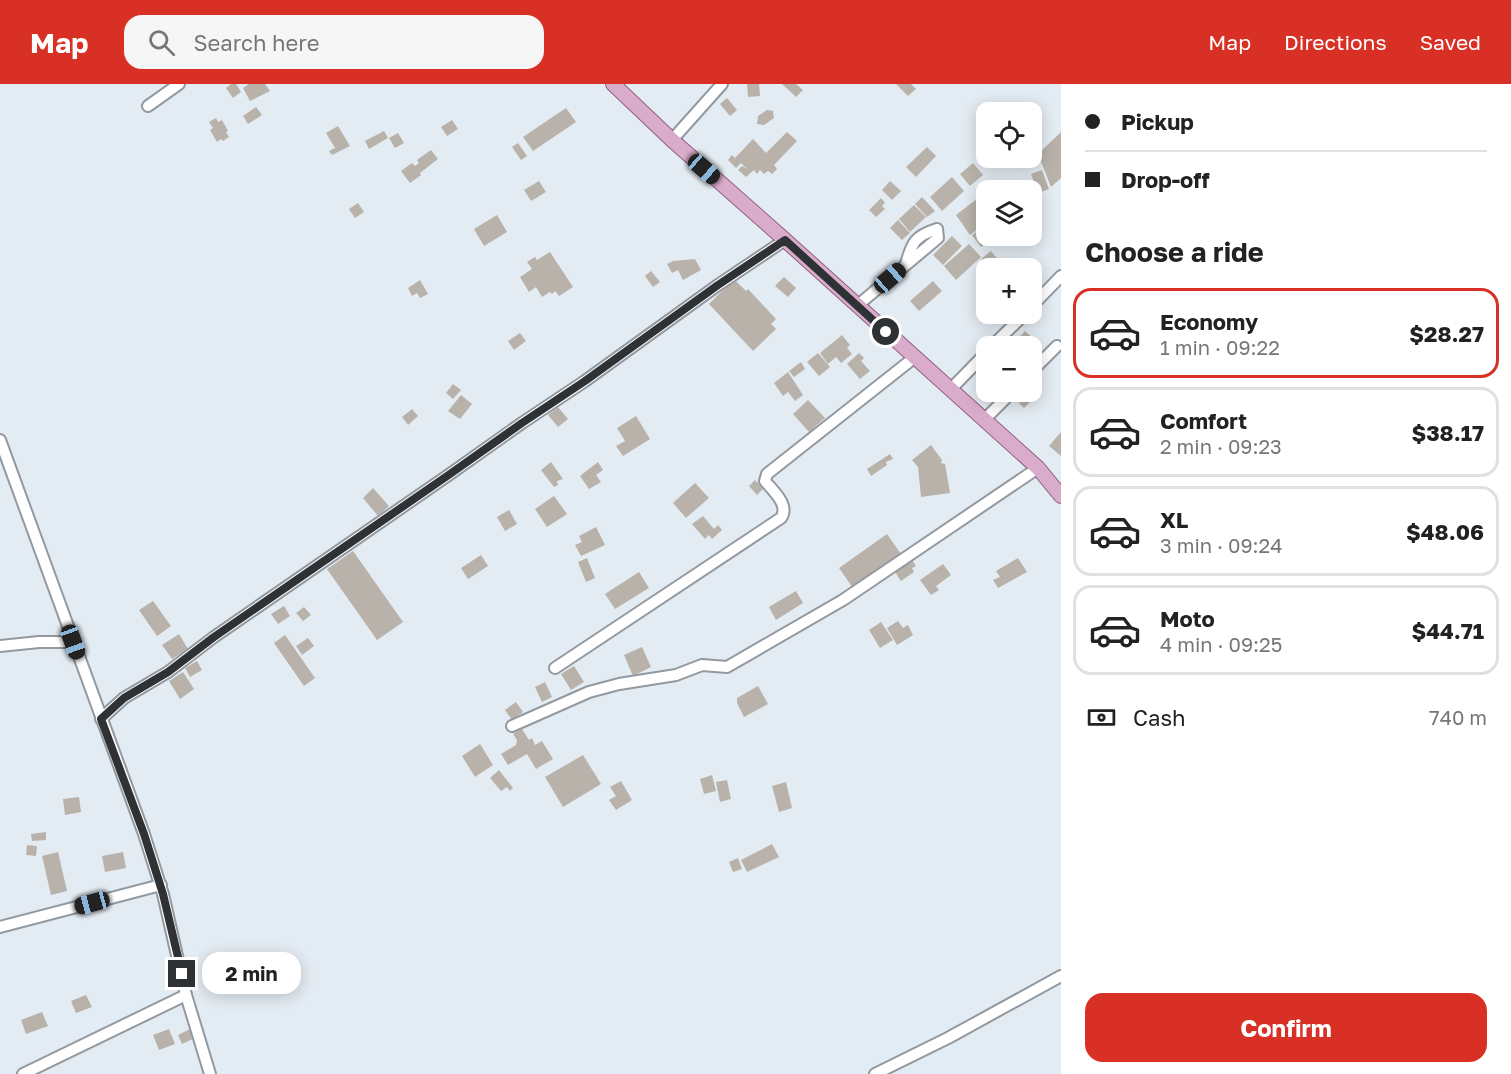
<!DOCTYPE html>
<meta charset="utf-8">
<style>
body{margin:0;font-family:"Golos Text",sans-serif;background:#f6f6f6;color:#222;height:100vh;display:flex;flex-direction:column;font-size:22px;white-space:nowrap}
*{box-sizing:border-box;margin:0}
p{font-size:20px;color:#767676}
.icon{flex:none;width:33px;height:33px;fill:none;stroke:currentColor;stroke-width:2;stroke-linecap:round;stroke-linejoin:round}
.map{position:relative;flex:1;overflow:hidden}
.side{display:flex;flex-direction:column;background:#fff;width:450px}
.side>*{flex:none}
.banner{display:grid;align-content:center;height:132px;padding:0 24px;background:#fff}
.tools{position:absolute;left:976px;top:18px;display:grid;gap:12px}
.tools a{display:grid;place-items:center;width:66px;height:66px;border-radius:12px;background:#fff;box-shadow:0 3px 15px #0003;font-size:30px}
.end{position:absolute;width:27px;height:27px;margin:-14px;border:8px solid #2f3235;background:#fff;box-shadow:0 0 0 3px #fff}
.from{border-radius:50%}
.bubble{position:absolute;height:42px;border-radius:18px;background:#fff;box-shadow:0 3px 15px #0003;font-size:20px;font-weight:700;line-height:42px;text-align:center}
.car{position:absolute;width:18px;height:36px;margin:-18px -9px;border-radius:8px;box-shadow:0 0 4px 2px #0007;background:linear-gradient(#222 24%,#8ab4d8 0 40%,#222 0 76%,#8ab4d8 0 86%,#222 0)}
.banner b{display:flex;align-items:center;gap:21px;height:57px;font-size:22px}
.banner b+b{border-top:2px solid #e0e0e0}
.banner i{width:15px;height:15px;background:#222}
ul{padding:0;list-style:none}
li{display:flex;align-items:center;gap:18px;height:90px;margin:0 12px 9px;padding:0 12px;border:3px solid #e0e0e0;border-radius:18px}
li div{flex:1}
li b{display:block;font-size:22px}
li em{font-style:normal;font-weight:700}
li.active{border-color:#d93025}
li>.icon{width:54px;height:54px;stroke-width:1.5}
h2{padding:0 24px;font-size:27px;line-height:72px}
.pay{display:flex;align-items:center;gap:15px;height:66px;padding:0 24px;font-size:22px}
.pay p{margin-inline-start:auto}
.cta{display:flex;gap:12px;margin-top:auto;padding:12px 24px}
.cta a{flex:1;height:69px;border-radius:18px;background:#d93025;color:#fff;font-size:24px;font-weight:700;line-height:69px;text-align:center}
header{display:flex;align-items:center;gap:36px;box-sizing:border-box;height:84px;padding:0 30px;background:#d93025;color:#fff}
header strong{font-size:28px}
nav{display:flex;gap:33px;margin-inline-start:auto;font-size:21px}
.search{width:420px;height:54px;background:#f6f6f6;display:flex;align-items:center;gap:15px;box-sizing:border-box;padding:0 21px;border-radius:18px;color:#767676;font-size:22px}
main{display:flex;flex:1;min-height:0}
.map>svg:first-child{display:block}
</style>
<header>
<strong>Map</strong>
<div class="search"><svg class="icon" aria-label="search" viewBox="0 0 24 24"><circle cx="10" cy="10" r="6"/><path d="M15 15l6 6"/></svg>Search here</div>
<nav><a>Map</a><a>Directions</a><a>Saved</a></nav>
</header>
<main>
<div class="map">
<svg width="1061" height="990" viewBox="0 0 1061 990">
<rect width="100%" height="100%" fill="#e4ecf3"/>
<g fill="#b8b2aa">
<path d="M231 0H236L241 8 233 14 226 4Z"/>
<path d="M249 0H265L270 7 250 17 243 4Z"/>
<path d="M747 0H759L760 12 748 13Z"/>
<path d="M782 0H796L803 6 796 13Z"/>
<path d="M896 0H911L916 5 908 12Z"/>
<path d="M727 14 737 26 730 32 720 20Z"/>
<path d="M256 23 262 31 248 40 243 32Z"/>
<path d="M566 24 576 38 533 67 523 53Z"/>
<path d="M767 26 773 27 774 34 764 41 757 40 758 32Z"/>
<path d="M216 34 218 38 222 36 228 47 226 48 229 53 223 57 221 55 217 58 210 46 213 44 209 38Z"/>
<path d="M452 36 458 45 447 52 441 43Z"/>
<path d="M338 42 350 62 332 71 329 67 335 64 326 49Z"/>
<path d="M384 47 388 54 369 65 365 57Z"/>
<path d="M787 48 797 57 774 81 777 85 772 90 768 87 764 90 760 86 757 90 754 86 746 93 738 86 742 82 747 85 741 79 736 84 728 76 732 71 735 74 753 55 766 69Z"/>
<path d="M1061 48V94L1051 103 1038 70Z"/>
<path d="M398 49 404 59 395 64 389 54Z"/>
<path d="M518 59 527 72 521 76 512 63Z"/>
<path d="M927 63 936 72 916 93 906 83Z"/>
<path d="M431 66 438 75 420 89 421 91 410 99 401 87 412 79 415 82 419 79 417 76Z"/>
<path d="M973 79 983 91 970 102 960 90Z"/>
<path d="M1042 86 1049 105 1038 109 1031 90Z"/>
<path d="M952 93 964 107 942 127 930 113Z"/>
<path d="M539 97 546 108 531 117 524 106Z"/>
<path d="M890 97 901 107 892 116 882 106Z"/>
<path d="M922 113 935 127 927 133 915 120Z"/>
<path d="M881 114 885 119 882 122 885 125 876 133 869 126Z"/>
<path d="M978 114 987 126V138L970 151 956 131Z"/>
<path d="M358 119 364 128 355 134 349 125Z"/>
<path d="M914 121 926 133 910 148 899 135Z"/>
<path d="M497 131 507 148 484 162 474 145Z"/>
<path d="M898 136 910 149 902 156 890 144Z"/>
<path d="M986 141 987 152H996L981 163 972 151Z"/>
<path d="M952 152 962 162 943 181 933 171Z"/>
<path d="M969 160 981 173 956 196 944 182Z"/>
<path d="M991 167 1004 183 1002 184H988L981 175Z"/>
<path d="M550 168 573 203 559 212 555 207 552 210 550 208 542 213 536 203 529 208 520 193 532 185 527 178 535 173 537 176Z"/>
<path d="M695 175 701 186 683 196 678 186 672 189 667 180 673 177Z"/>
<path d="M651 187 660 198 653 203 645 192Z"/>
<path d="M784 193 796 204 788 213 775 202Z"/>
<path d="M734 195 746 207 748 205 776 235 771 240 776 245 753 267 709 220Z"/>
<path d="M420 196 428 210 420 214 417 209 412 212 408 204Z"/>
<path d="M933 197 942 207 919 227 910 217Z"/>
<path d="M1025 247 1035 256 1029 262H1011Z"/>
<path d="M520 249 526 257 514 266 508 257Z"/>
<path d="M842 251 850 261 847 264 852 270 841 279 836 273 828 280 820 269Z"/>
<path d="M818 269 830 283 819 292 807 278Z"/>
<path d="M859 269 864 274 861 277 870 287 860 295 847 280Z"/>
<path d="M801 278 805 285 794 293 789 287Z"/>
<path d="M788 288 803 311 795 317 788 308 783 312 774 299Z"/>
<path d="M1032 295 1042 306 1024 324 1019 319 1029 310 1027 308H1032Z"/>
<path d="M453 300 461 306 453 315 446 309Z"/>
<path d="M461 311 472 320 460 335 448 327Z"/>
<path d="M808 316 825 334 809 348 793 330Z"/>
<path d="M558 323 568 335 558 343 548 331Z"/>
<path d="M412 325 418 332 408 341 402 333Z"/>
<path d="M636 332 650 355 623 372 616 362 625 357 617 344Z"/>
<path d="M1061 348V372L1049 362Z"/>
<path d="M931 361 942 376 941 379 945 380 950 409 921 413 918 383 912 376Z"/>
<path d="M890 370 893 375 886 378 887 381 871 392 867 385Z"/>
<path d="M551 378 563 395 557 397 558 401 554 403 541 386Z"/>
<path d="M598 378 603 386 596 391 601 398 589 405 580 392Z"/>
<path d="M755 396 763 405 757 411 749 402Z"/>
<path d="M695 399 709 414 686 434 673 419Z"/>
<path d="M373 404 389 422 378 432 363 414Z"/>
<path d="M554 412 567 430 547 443 535 425Z"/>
<path d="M509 426 517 440 505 447 497 433Z"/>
<path d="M703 432 714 445 718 441 722 446 712 455 709 451 705 455 692 440Z"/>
<path d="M596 443 605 461 581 472 575 461 582 458 579 452Z"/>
<path d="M887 450 903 473 855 507 839 484Z"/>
<path d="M353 467 403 538 377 556 327 485Z"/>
<path d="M481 471 488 482 468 495 461 484Z"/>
<path d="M587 474 595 494 586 498 578 478Z"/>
<path d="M1018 474 1027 488 998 504 993 496 1000 493 996 487Z"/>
<path d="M912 476 916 482 912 484 914 488 901 497 895 488Z"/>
<path d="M943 480 951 491 936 502 939 506 931 511 920 496Z"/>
<path d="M639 488 649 504 615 525 605 510Z"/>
<path d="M796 507 803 519 776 536 769 523Z"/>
<path d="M153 517 171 542 157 552 139 526Z"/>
<path d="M284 522 290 532 278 540 271 530Z"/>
<path d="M304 523 311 531 303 537 296 529Z"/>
<path d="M898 537 903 544 908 541 913 551 897 561 887 544Z"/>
<path d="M881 538 893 556 880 564 869 546Z"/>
<path d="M179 550 188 565 172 575 162 561Z"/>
<path d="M285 551 315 594 304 602 274 559Z"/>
<path d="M308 554 314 562 302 571 296 562Z"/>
<path d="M642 563 651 583 633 592 624 571Z"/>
<path d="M197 577 202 586 190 593 185 584Z"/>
<path d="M574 582 584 598 571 606 561 590Z"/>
<path d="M183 588 194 605 180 615 169 597Z"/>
<path d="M545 598 552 613 542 618 535 603Z"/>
<path d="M758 602 768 620 744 633 737 619V614Z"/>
<path d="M516 618 523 628 512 636 505 626Z"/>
<path d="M522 645 529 656 532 654 535 661 542 657 553 675 536 685 527 670 508 681 501 670 516 661 517 656 513 650Z"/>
<path d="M480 660 493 681 475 693 462 672Z"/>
<path d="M583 671 601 700 563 723 545 693Z"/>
<path d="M499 686 513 704 510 707 507 703 501 707 490 694Z"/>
<path d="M712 691 716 707 704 710 700 695Z"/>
<path d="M727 696 731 715 720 718 716 698Z"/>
<path d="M621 697 632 716 616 726 609 716 616 712 610 703Z"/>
<path d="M786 698 792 724 779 728 772 702Z"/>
<path d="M79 713 81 728 65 731 63 715Z"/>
<path d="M46 748V756L32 757 31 750Z"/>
<path d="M772 760 779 773 747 788 741 776Z"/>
<path d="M27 761 37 762 36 772 26 771Z"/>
<path d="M58 768 67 807 51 811 42 772Z"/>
<path d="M123 768 126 784 105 788 102 772Z"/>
<path d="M738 774 742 785 733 788 729 778Z"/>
<path d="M86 911 92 923 76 929 71 917Z"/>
<path d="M42 928 48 942 26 950 21 936Z"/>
<path d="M169 945 175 960 159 966 153 951Z"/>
<path d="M190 945 195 954 182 960 178 951Z"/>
</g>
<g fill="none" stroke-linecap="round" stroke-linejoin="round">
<defs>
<g id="minor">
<path d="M148 22 179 0"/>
<path d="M672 56 722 0"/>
<path d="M858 221 938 154 937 145C915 152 912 158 906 180"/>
<path d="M1032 222 1061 192"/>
<path d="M992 262 1025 230"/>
<path d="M1032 287 1057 262"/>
<path d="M951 305 987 268"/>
<path d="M984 336 1012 308"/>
<path d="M0 356 144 750 163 810 186 911 210 990"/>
<path d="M0 562 39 558H73"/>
<path d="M555 584 781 434C790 421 773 407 765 397L767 390 915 273"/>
<path d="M101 635 124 614 168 588 214 553 450 390 522 339 585 297 718 201 785 156"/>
<path d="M512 642 589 608 619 600 676 591 702 581 727 583 843 516 1038 384"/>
<path d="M0 843 161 801"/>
<path d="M23 990 186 911"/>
<path d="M875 990 948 954 1061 892"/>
</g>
<path id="major" d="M613 0 672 56 785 156 1038 384 1061 412"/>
</defs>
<use href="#minor" stroke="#9299a0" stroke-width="14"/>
<use href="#major" stroke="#8f5d80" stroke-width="16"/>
<use href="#minor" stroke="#fff" stroke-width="10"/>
<use href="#major" stroke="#daaccb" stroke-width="14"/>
</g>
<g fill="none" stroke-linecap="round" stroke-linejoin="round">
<path stroke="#2f3235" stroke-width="8" d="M182 890 163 810 144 750 101 635 124 614 168 588 214 553 450 390 522 339 585 297 718 201 785 156 886 248"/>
</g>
</svg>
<div class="tools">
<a><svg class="icon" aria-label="locate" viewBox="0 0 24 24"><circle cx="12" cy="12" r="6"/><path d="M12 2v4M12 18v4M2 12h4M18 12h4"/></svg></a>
<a><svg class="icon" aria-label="layers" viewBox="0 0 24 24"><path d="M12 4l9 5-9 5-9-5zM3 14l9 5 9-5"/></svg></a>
<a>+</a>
<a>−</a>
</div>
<i class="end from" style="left:886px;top:248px"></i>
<i class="end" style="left:182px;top:890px"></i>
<div class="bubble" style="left:202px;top:868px;width:99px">2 min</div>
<i class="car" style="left:704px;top:85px;rotate:131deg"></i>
<i class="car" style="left:890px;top:194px;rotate:49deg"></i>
<i class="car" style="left:73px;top:558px;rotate:160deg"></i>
<i class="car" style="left:92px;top:819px;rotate:255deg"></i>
</div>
<section class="side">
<div class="banner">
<b><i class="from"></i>Pickup</b>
<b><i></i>Drop-off</b>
</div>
<h2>Choose a ride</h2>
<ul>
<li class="active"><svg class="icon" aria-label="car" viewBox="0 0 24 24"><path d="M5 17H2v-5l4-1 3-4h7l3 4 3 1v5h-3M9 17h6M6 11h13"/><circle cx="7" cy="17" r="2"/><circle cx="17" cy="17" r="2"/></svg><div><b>Economy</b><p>1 min · 09:22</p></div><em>$28.27</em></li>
<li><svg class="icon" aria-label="car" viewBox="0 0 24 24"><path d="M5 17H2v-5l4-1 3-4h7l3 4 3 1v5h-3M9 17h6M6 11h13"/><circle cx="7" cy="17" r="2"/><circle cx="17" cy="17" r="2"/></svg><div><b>Comfort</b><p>2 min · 09:23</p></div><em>$38.17</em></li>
<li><svg class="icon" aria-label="car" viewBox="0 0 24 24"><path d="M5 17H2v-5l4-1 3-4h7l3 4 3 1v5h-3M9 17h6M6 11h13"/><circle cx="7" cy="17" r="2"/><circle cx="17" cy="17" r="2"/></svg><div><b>XL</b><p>3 min · 09:24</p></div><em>$48.06</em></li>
<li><svg class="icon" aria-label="car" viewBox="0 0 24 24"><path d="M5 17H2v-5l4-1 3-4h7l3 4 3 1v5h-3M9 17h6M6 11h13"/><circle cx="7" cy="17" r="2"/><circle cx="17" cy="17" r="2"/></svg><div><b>Moto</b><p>4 min · 09:25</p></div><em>$44.71</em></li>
</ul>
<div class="pay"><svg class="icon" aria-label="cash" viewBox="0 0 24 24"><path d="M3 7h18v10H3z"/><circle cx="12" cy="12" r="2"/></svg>Cash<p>740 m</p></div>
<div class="cta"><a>Confirm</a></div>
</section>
</main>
